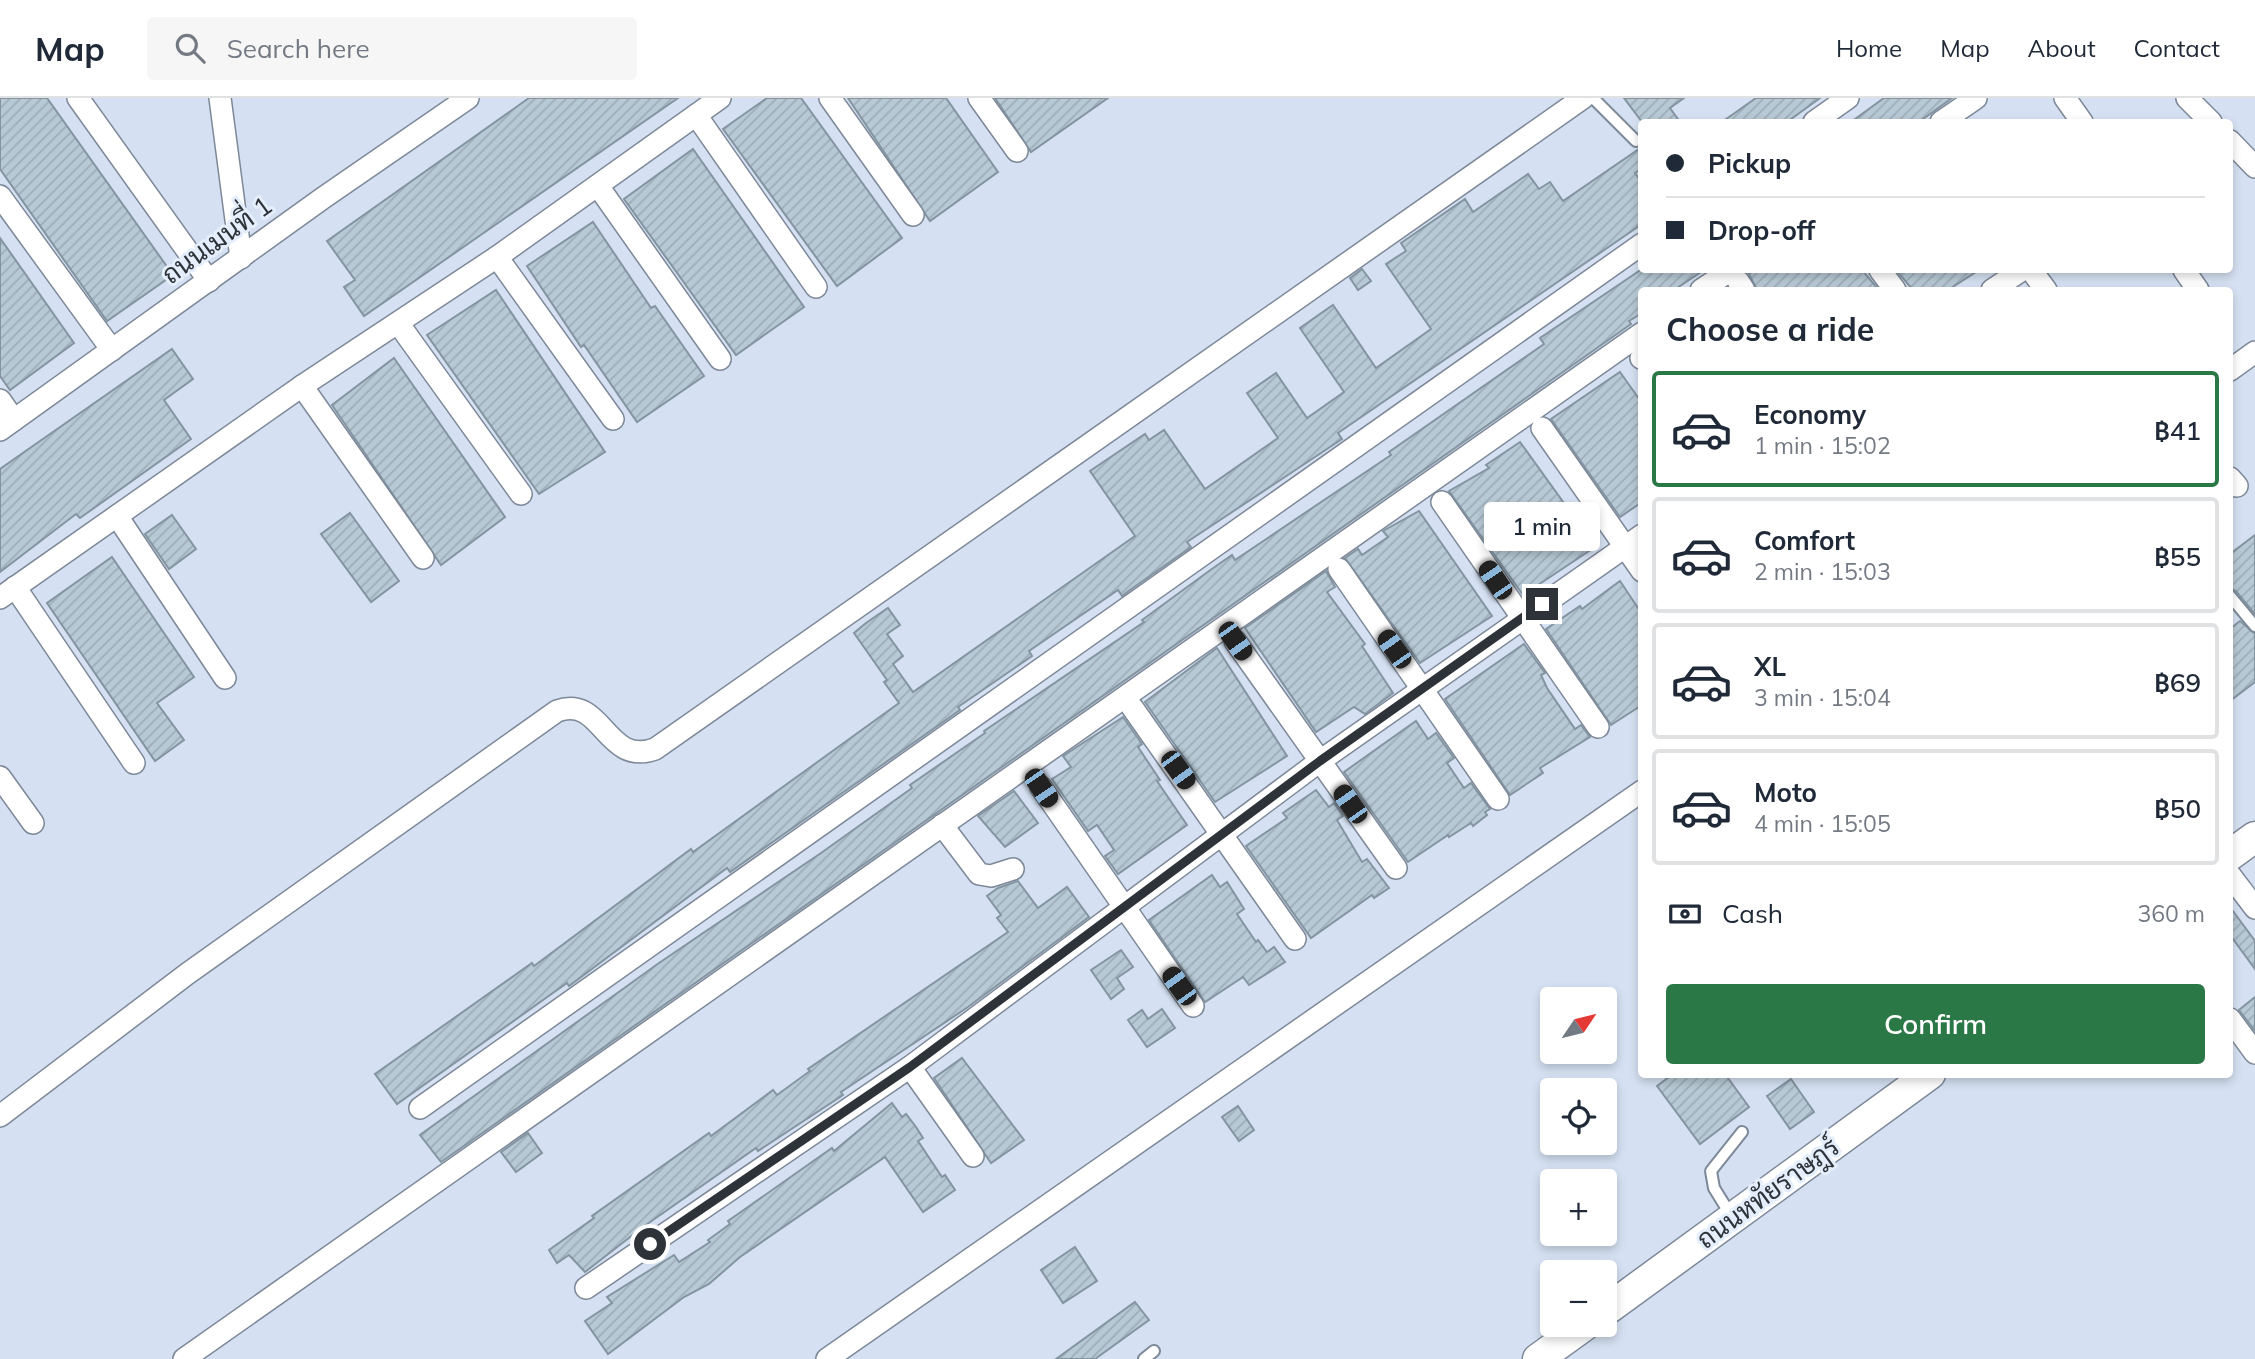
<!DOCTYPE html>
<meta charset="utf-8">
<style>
body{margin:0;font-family:Mulish,Sarabun,sans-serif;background:#f6f6f7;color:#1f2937;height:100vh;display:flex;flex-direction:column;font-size:26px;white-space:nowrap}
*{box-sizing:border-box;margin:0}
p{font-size:23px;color:#747a83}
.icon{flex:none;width:38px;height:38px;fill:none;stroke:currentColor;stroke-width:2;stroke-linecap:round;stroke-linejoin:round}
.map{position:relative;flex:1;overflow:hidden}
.side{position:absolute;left:1638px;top:189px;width:595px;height:791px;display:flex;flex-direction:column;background:#fff;border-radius:7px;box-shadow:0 4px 10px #0003}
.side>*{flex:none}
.banner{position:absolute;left:1638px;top:21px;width:595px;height:154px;border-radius:7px;box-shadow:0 4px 10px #0003;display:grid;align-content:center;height:154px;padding:0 28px;background:#fff}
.needle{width:46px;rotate:55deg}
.tools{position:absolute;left:1540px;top:889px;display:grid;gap:14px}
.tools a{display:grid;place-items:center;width:77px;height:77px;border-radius:7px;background:#fff;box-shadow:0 4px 10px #0003;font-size:35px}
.end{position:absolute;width:32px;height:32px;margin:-16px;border:9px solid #2e3339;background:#fff;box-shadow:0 0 0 4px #fff}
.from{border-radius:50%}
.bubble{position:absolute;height:49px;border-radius:7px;background:#fff;box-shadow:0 4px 10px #0003;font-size:23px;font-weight:600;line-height:49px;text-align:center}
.car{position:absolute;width:21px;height:42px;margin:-21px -10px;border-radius:9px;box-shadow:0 0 5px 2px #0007;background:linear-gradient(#222 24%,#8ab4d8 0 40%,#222 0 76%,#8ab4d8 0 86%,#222 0)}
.banner b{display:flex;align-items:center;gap:24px;height:66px;font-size:26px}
.banner b+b{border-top:2px solid #e0e1e3}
.banner i{width:18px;height:18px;background:#1f2937}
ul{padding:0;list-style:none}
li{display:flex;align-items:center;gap:21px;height:116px;margin:0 14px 10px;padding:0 14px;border:4px solid #e0e1e3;border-radius:7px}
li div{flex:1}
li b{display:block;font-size:26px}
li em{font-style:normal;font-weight:600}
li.selected{border-color:#2b7847}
li>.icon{width:63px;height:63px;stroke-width:1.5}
h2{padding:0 28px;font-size:32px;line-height:84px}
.pay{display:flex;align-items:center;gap:18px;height:77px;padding:0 28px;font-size:26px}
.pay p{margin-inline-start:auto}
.primary-button{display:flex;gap:14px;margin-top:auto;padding:14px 28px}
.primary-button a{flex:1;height:80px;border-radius:7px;background:#2b7847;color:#fff;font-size:28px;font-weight:600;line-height:80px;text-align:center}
header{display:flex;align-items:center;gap:42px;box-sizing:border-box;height:98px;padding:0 35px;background:#fff;border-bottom:2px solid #e0e1e3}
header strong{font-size:33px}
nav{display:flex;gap:38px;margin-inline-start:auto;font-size:24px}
.search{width:490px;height:63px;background:#f6f6f7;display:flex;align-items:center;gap:18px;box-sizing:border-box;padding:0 24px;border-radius:7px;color:#747a83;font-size:26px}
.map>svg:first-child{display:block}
</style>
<header>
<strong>Map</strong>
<div class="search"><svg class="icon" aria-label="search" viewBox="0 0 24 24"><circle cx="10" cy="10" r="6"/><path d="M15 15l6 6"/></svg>Search here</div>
<nav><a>Home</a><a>Map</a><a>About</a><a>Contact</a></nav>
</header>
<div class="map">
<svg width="2255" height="1261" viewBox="0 0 2255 1261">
<defs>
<pattern id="building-hatch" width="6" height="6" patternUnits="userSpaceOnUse" patternTransform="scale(1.75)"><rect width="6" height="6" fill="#b7c9d5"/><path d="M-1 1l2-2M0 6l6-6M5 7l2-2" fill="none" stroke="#9eadb8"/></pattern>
</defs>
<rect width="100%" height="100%" fill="#d5e1f2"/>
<g fill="url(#building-hatch)" stroke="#8495a1" stroke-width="2">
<path d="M0 0H47L173 177 107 223 0 71Z"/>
<path d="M529 0H678L364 218 344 189 355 182 327 143Z"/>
<path d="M767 0H801L902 140 837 188 723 31Z"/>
<path d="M848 0H946L998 74 930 123Z"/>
<path d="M995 0H1108L1031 54Z"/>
<path d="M1624 0H1684L1670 10 1680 24H1642Z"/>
<path d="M1756 0H1820L1787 24H1722Z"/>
<path d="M1884 0H1952L1919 24H1851Z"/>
<path d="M1642 49V70L1635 75 1642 85V126L1338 335 1342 341 1187 444 1191 449 1130 492 1122 498 1118 492 1029 553 1032 558 958 609 960 612 730 774 727 770 569 888 567 885 397 1006 375 976 532 865 534 868 691 751 693 754 899 605 884 584 887 582 854 535 866 525 888 510 900 527 887 536 903 558 893 566 913 594 1135 438 1090 373 1145 336 1149 342 1164 332 1205 391 1278 340 1247 295 1276 275 1307 320 1344 294 1300 230 1333 207 1376 270 1431 231 1386 166 1406 153 1401 145 1465 101 1473 114 1528 76 1539 91 1550 84 1563 103Z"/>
<path d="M693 51 804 209 736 257 624 101Z"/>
<path d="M593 124 651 210 655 208 704 278 637 324 584 247 581 249 527 168Z"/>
<path d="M0 140 74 245 10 292 0 278Z"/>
<path d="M1362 171 1371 183 1358 192 1350 180Z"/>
<path d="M1642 171 1704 172 1674 192H1642V215L1629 223 1631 226 441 1064 420 1037 659 865 821 755 912 690 910 687 985 635 984 633 1144 524 1142 522 1209 473 1232 457 1235 462 1391 357 1389 354 1544 246 1540 240Z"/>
<path d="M1756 172H1862L1879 192H1757L1749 176Z"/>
<path d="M1896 172H1979L1948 192H1913Z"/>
<path d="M496 192 605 354 539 396 427 237Z"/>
<path d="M172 251 193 281 164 302 191 341 80 420 76 416 0 474V371Z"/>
<path d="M394 260 505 419 441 467 332 307Z"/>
<path d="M1620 274 1642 305V404L1620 419 1551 321Z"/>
<path d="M1520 344 1566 408 1564 409 1592 451 1523 497 1449 393 1489 370 1486 367Z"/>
<path d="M1419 413 1492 518 1420 565 1345 460 1358 451 1362 457 1388 439 1383 433Z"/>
<path d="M350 415 399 483 371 504 321 436Z"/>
<path d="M172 417 196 451 169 471 145 436Z"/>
<path d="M2255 437V516L2236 493 2230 490V456Z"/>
<path d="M112 459 194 579 157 605 184 642 155 663 47 505Z"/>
<path d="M1326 473 1335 489 1327 494 1365 546 1362 548 1393 595 1365 616 1354 609 1316 634 1245 530Z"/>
<path d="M1620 483 1642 516V607L1611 627 1546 531 1580 508 1582 511Z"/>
<path d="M2240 523 2255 536V584L2230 603V531Z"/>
<path d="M1524 546 1545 575 1541 577 1547 590 1575 631 1581 627 1590 639 1540 670 1543 675 1510 697 1445 601Z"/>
<path d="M1217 550 1287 658 1215 704 1145 604Z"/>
<path d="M1123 619 1142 646 1138 649 1160 682 1157 683 1187 727 1118 776 1105 758 1114 752 1097 727 1088 733 1052 681 1071 669 1063 658Z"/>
<path d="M1416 623 1428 641 1436 635 1454 660 1447 665 1464 690 1471 685 1490 711 1485 714 1487 717 1473 728 1471 725 1449 739 1448 737 1408 764 1344 674Z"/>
<path d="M1316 692 1329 709 1334 705 1343 718 1337 722 1362 764 1367 761 1389 790 1374 800 1372 797 1311 840 1246 748 1287 720 1283 715Z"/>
<path d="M1014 693 1038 725 1005 749 978 718Z"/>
<path d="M1212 777 1220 789 1227 784 1244 811 1237 816 1256 844 1258 842 1267 854 1274 849 1285 864 1249 887 1243 879 1205 904 1149 822Z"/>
<path d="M1018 783 1038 810 1067 789 1089 819 968 909 841 994 843 997 758 1053 756 1050 643 1129 585 1174 569 1157 557 1165 549 1152 594 1120 592 1118 709 1035 711 1038 773 992 777 997 810 973 808 971 1008 834 997 820 1001 817 987 798 998 790Z"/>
<path d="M2230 809 2255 843V871L2230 837Z"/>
<path d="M1121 852 1133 869 1117 880 1124 891 1111 901 1091 872Z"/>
<path d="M2255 899V933L2239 912Z"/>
<path d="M1162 911 1175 930 1147 949 1128 922 1142 912 1148 921Z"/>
<path d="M962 960 1024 1042 991 1065 934 980Z"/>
<path d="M1673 976H1725L1749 1009 1700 1046 1657 988Z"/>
<path d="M1791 981 1814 1014 1790 1031 1767 998Z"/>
<path d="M892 1005 902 1019 906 1016 916 1029 923 1040 918 1043 942 1079 945 1077 955 1092 923 1114 885 1059 740 1159 709 1186 684 1199 608 1256 585 1223 612 1205 607 1199 674 1157 679 1164 710 1144 708 1142 730 1126 728 1123 832 1050 834 1053Z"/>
<path d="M1238 1008 1254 1032 1239 1043 1222 1019Z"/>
<path d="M528 1035 542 1055 516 1074 501 1054Z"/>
<path d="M1075 1149 1097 1183 1063 1205 1041 1172Z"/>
<path d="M1135 1204 1149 1222 1095 1261H1056Z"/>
</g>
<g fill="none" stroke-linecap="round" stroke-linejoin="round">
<defs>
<g id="service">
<path d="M1593 0 1636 43"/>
<path d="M2230 498 2255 528"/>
<path d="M1732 1119 1714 1090 1711 1073 1742 1034"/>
<path d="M1144 1261 1154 1253"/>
</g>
<g id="minor">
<path d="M78 0 209 183"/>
<path d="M220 0 241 160"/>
<path d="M830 0 913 117"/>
<path d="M979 0 1017 53"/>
<path d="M2065 0 2082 24"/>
<path d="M2187 0 2211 24"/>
<path d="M696 17 816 189"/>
<path d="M1814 24 1848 0"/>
<path d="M1941 24 1976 0"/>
<path d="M2230 43 2255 69"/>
<path d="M598 88 720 261"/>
<path d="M0 98 112 252"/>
<path d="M497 159 613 321"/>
<path d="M1880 172 1895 192"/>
<path d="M2031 172 2046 192"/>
<path d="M2184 172 2198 192"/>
<path d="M1738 183 1744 192"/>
<path d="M1701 192 1731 172"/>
<path d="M1992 192 2022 172"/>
<path d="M398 225 521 396"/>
<path d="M1641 260H1642"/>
<path d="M2230 272 2255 254"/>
<path d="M302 288 423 460"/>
<path d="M0 302 14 322"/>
<path d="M1542 330 1642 473"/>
<path d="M0 332 323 100 468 0"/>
<path d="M2230 380 2237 388"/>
<path d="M1442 404 1598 629"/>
<path d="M117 418 225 580"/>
<path d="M1339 471 1498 701"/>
<path d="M15 489 134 665"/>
<path d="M0 500 302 288 497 159 720 0"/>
<path d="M1235 543 1396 770"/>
<path d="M1132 609 1295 841"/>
<path d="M0 679 33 725"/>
<path d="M1041 689 1193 908"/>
<path d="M942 727 979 776 991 778 1013 771"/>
<path d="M2230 777 2255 810"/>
<path d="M2230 921 2255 955"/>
<path d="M910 969 973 1058"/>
<path d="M420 1010 1642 146"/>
<path d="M0 1018 187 876 557 613C603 596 605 669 655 651L1583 0"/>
<path d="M586 1190 910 969 1320 663 1642 437"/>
<path d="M184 1261 1642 235"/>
<path d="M827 1261 1642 693"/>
</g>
<g id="secondary">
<path d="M2230 757 2255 739"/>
<path d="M1605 1213 1930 976"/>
<path d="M1538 1261 1585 1227"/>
</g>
</defs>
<use href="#service" stroke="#7d8898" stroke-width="14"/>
<use href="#minor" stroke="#7d8898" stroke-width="24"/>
<use href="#secondary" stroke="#7d8898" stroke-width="33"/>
<use href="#service" stroke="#fff" stroke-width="10"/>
<use href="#minor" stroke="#fff" stroke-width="21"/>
<use href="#secondary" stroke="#fff" stroke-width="30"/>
</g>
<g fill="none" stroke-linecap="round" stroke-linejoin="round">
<path stroke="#2e3339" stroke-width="9" d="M650 1146 910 969 1320 663 1542 506"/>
</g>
<g text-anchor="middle" stroke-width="6" stroke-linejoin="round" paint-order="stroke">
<g font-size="26" fill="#2e3339" stroke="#e4eefc">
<text transform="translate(217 142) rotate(-36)" y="9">ถนนเมนที่ 1</text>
<text transform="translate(1768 1095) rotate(-36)" y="9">ถนนหทัยราษฎร์</text>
</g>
</g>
</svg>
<div class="tools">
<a><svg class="needle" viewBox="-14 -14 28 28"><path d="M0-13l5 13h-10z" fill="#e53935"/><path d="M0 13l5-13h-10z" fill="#747a83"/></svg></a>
<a><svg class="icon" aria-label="locate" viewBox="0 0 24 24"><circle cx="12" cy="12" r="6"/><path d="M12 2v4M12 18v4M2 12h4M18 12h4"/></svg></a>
<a>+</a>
<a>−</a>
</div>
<i class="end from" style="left:650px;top:1146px"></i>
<i class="end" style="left:1542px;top:506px"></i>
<div class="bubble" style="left:1484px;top:404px;width:116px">1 min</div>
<i class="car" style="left:1495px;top:482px;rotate:326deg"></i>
<i class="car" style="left:1235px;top:543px;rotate:145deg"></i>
<i class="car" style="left:1394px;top:551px;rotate:325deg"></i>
<i class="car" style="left:1178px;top:672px;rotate:144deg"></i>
<i class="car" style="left:1041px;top:690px;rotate:146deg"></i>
<i class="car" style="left:1350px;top:706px;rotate:325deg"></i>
<i class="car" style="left:1179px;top:888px;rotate:324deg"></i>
<div class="banner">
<b><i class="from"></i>Pickup</b>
<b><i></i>Drop-off</b>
</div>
<section class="side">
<h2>Choose a ride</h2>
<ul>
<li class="selected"><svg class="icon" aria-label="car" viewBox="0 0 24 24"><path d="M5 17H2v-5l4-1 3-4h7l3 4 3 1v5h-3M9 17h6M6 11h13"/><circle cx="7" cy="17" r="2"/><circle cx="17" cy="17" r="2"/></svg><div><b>Economy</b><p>1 min · 15:02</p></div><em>฿41</em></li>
<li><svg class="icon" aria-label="car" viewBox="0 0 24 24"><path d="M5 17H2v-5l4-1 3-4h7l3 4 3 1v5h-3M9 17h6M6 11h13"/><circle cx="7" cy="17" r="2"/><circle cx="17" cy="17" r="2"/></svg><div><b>Comfort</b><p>2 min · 15:03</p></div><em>฿55</em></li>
<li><svg class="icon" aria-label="car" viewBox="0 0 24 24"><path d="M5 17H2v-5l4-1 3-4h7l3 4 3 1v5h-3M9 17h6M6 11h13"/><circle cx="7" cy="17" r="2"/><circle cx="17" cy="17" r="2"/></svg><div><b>XL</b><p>3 min · 15:04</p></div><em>฿69</em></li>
<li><svg class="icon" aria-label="car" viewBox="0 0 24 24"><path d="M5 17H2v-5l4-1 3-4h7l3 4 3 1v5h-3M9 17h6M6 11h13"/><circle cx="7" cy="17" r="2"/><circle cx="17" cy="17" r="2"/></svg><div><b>Moto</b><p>4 min · 15:05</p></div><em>฿50</em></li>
</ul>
<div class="pay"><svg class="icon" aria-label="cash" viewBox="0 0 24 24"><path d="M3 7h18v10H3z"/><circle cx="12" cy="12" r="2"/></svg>Cash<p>360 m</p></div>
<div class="primary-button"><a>Confirm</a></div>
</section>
</div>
